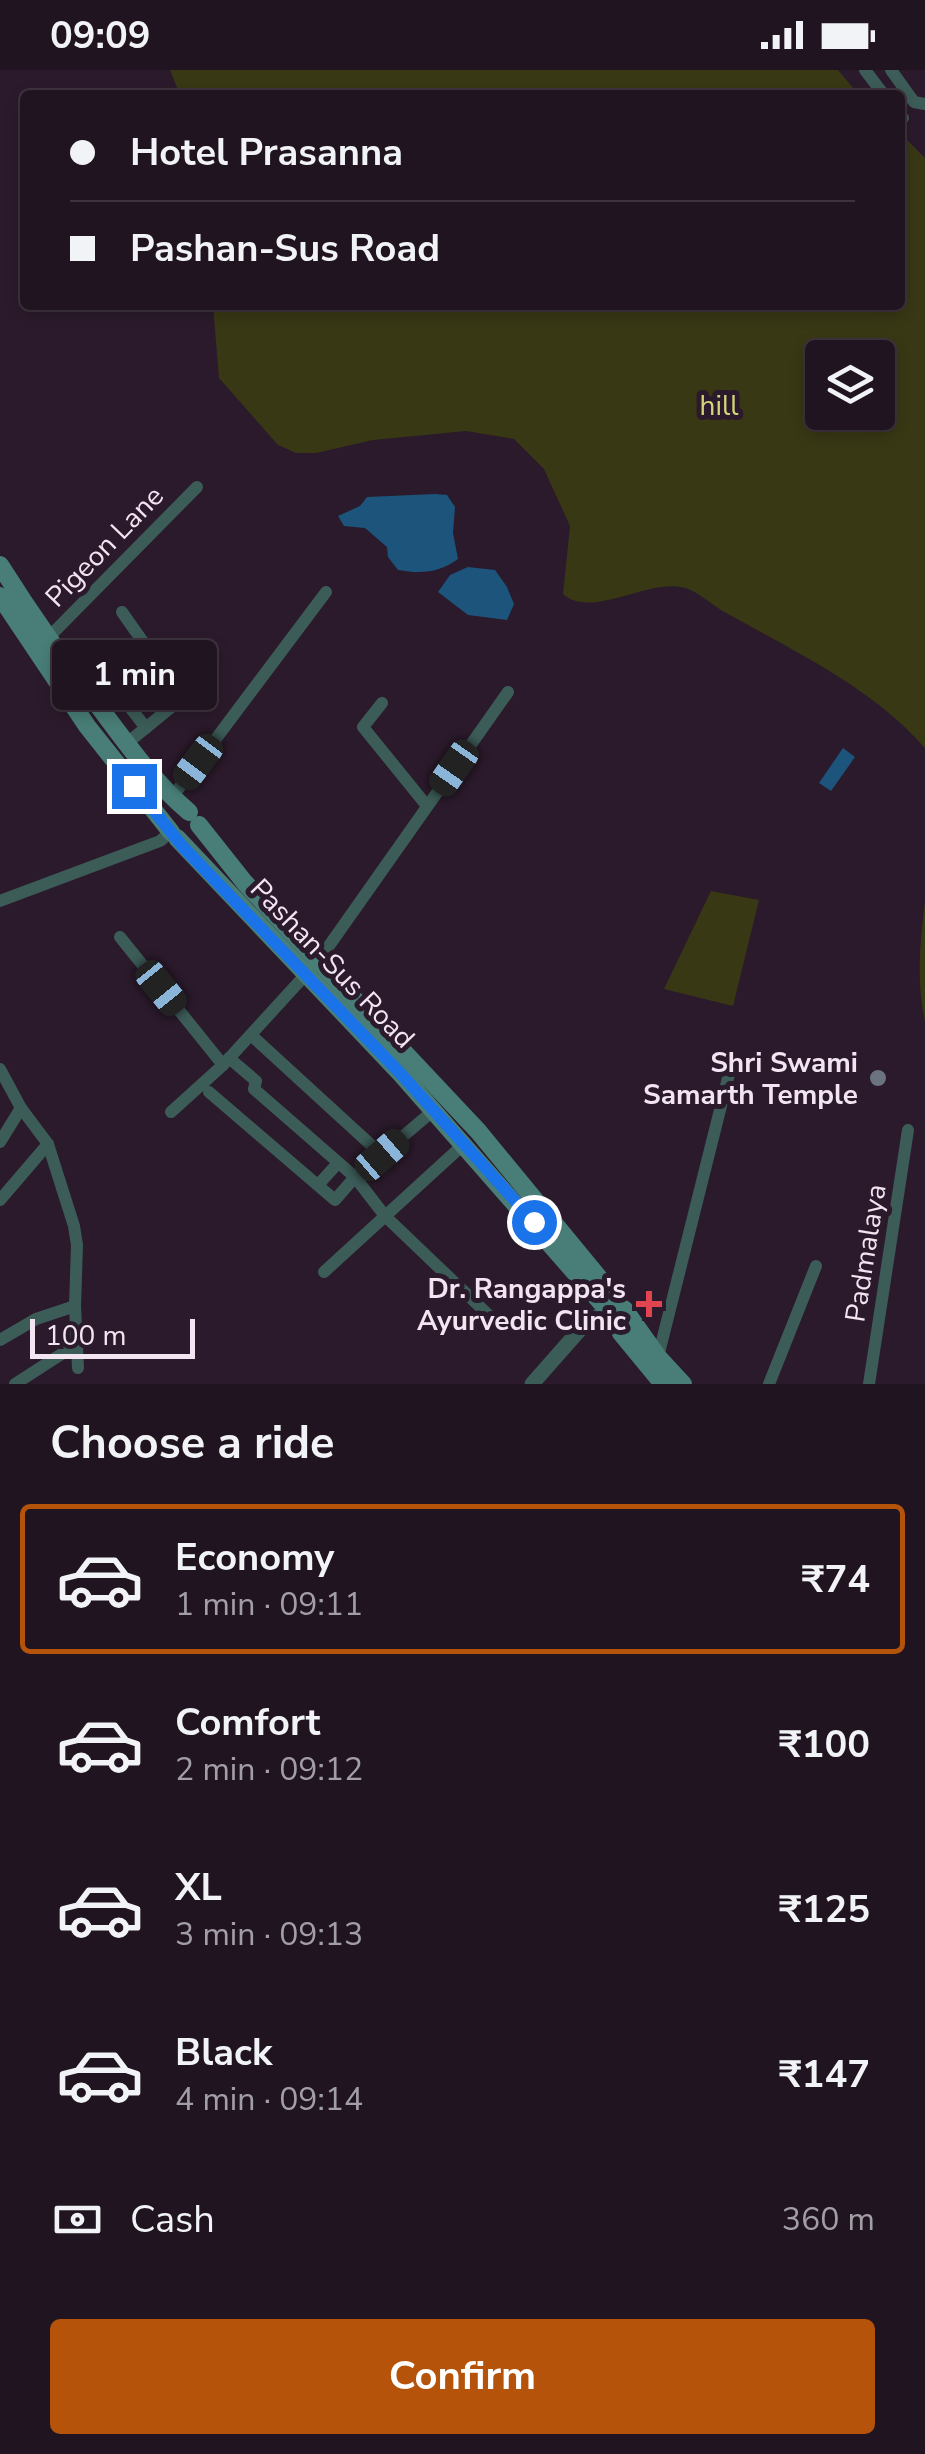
<!DOCTYPE html>
<meta charset="utf-8">
<style>
body{margin:0;font-family:"Nunito Sans",sans-serif;background:#2d212d;color:#f1f3f6;height:100vh;display:flex;flex-direction:column;font-size:38px;white-space:nowrap}
*{box-sizing:border-box;margin:0}
p{font-size:32px;color:#a29ea5}
.icon{flex:none;width:55px;height:55px;fill:none;stroke:currentColor;stroke-width:2;stroke-linecap:round;stroke-linejoin:round}
.map{position:relative;height:1314px;overflow:hidden}
.drawer{display:flex;flex-direction:column;background:#201420;flex:1}
.drawer>*{flex:none}
.banner{position:absolute;left:20px;top:20px;width:885px;height:220px;border-radius:10px;box-shadow:0 5px 15px #0003,0 0 0 2px #3d333e;display:grid;align-content:center;height:220px;padding:0 50px;background:#201420}
.tools{position:absolute;left:805px;top:270px;display:grid;gap:20px}
.tools a{display:grid;place-items:center;width:90px;height:90px;border-radius:10px;background:#201420;box-shadow:0 5px 15px #0003,0 0 0 2px #3d333e;font-size:50px}
.scale{position:absolute;left:30px;bottom:25px;width:165px;box-sizing:border-box;padding-left:10px;border:5px solid #f2e5f1;border-top:0;font-size:28px;line-height:35px;white-space:nowrap;color:#f2e5f1;-webkit-text-stroke:8px #2b1a2b;paint-order:stroke}
.end{position:absolute;width:45px;height:45px;margin:-22px;border:12px solid #1a73e8;background:#fff;box-shadow:0 0 0 5px #fff}
.from{border-radius:50%}
.bubble{position:absolute;height:70px;border-radius:10px;background:#201420;box-shadow:0 5px 15px #0003,0 0 0 2px #3d333e;font-size:32px;font-weight:700;line-height:70px;text-align:center}
.car{position:absolute;width:30px;height:60px;margin:-30px -15px;border-radius:12px;box-shadow:0 0 8px 2px #0007;background:linear-gradient(#222 24%,#8ab4d8 0 40%,#222 0 76%,#8ab4d8 0 86%,#222 0)}
.banner b{display:flex;align-items:center;gap:35px;height:95px;font-size:38px}
.banner b+b{border-top:2px solid #3d333e}
.banner i{width:25px;height:25px;background:#f1f3f6}
ul{padding:0;list-style:none}
li{display:flex;align-items:center;gap:30px;height:150px;margin:0 20px 15px;padding:0 30px;border:5px solid transparent;border-radius:10px}
li div{flex:1}
li b{display:block;font-size:38px}
li em{font-style:normal;font-weight:700}
li.on{border-color:#b45309}
li>.icon{width:90px;height:90px;stroke-width:1.5}
h2{padding:0 50px;font-size:45px;line-height:120px}
.pay{display:flex;align-items:center;gap:25px;height:110px;padding:0 50px;font-size:38px}
.pay p{margin-inline-start:auto}
.action{display:flex;gap:20px;margin-top:auto;padding:20px 50px}
.action a{flex:1;height:115px;border-radius:10px;background:#b45309;color:#fff;font-size:40px;font-weight:700;line-height:115px;text-align:center}
.status{display:flex;justify-content:space-between;align-items:center;height:70px;padding:0 50px;background:#201420;direction:ltr}
.status svg{height:28px;fill:currentColor}
.map>svg:first-child{display:block}
</style>
<div class="status"><b>09:09</b><svg viewBox="0 0 49 12"><path d="M0 12V9h3v3zM5 12V6h3v6zM10 12V3h3v9zM15 12V0h3v12zM26 1h20v11H26zM47 4h2v5h-2z"/></svg></div>
<div class="map">
<svg width="925" height="1314" viewBox="0 0 925 1314">
<rect width="100%" height="100%" fill="#2b1a2b"/>
<g fill="#383815" fill-rule="evenodd">
<path d="M170 0H838L859 25H180Z"/>
<path d="M900 63 925 88V678C873 618 796 582 728 544 714 537 696 519 681 517 646 510 590 549 563 524L570 456 544 399 514 369 466 361 373 370 316 383H296L278 375 219 308 213 235H900ZM822 288H878V342H822Z"/>
<path d="M711 821 759 830 733 936 664 919Z"/>
<path d="M925 832V951C916 912 920 871 925 832Z"/>
</g>
<g fill="#1c547b">
<path d="M435 424 447 425 455 437 453 463 458 489C439 503 421 504 398 500L388 487 387 477 365 458 344 456 338 446 360 436 367 427Z"/>
<path d="M468 497 495 500 507 517 514 534 507 550 468 545 438 522 450 505Z"/>
<path d="M843 678 855 687 831 721 819 713Z"/>
</g>
<g fill="none" stroke-linecap="round" stroke-linejoin="round">
<g stroke="#3c5c58" stroke-width="12">
<path d="M865 0 884 25"/>
<path d="M891 0 914 32 925 34"/>
<path d="M900 45 903 48"/>
<path d="M122 542 179 623 175 634 126 674"/>
<path d="M47 569 197 417"/>
<path d="M122 627 146 658"/>
<path d="M382 633 363 657 427 736"/>
<path d="M173 726 326 522"/>
<path d="M0 831 160 771 171 762"/>
<path d="M120 867 223 995"/>
<path d="M251 965 382 1085"/>
<path d="M229 988 256 1011 254 1019 355 1107 385 1146 498 1254"/>
<path d="M0 999 21 1038 0 1072"/>
<path d="M209 1022 335 1130 355 1107 434 1040"/>
<path d="M21 1038 48 1074 74 1156 77 1175 75 1236 78 1298"/>
<path d="M171 1042 223 995 319 890 508 622"/>
<path d="M318 1115 338 1093"/>
<path d="M0 1130 48 1074"/>
<path d="M324 1202 464 1074"/>
<path d="M0 1270 36 1249 75 1236"/>
<path d="M658 1287 732 992"/>
<path d="M15 1314 77 1274"/>
<path d="M769 1314 816 1196"/>
<path d="M869 1314 908 1060"/>
</g>
<path stroke="#3c5c58" stroke-width="15" d="M532 1314 584 1255 606 1241"/>
<g stroke="#487e77" stroke-width="18">
<path d="M0 495C32 546 66 594 103 642 129 677 155 713 189 742"/>
<path d="M0 526 87 656 171 762"/>
<path d="M199 755 245 813 478 1061 618 1231"/>
<path d="M177 768 401 1004 606 1238"/>
<path d="M624 1239 658 1287 683 1314"/>
<path d="M615 1249 621 1263 663 1314"/>
</g>
</g>
<g fill="none" stroke-linecap="round" stroke-linejoin="round">
<path stroke="#1a73e8" stroke-width="12" d="M134 716 183 777 401 1004 534 1152"/>
</g>
<circle fill="#6b7280" stroke="#2b1a2b" stroke-width="4" cx="878" cy="1008" r="10"/>
<path fill="#e0444e" stroke="#2b1a2b" stroke-width="4" d="M644 1219h10v10h10v10h-10v10h-10v-10h-10v-10h10z"/>
<g text-anchor="middle" stroke-width="10" stroke-linejoin="round" paint-order="stroke">
<g font-size="28" fill="#d3d678" stroke="#2b1a2b">
<text x="719" y="345">hill</text>
</g>
<g font-size="28" fill="#f2e5f1" stroke="#2b1a2b">
<text transform="translate(104 476) rotate(-46)" y="10">Pigeon Lane</text>
<text transform="translate(333 893) rotate(46)" y="10">Pashan-Sus Road</text>
<text transform="translate(865 1183) rotate(-81)" y="10">Padmalaya</text>
</g>
<g font-size="28" font-weight="bold" fill="#f2e5f1" stroke="#2b1a2b" text-anchor="end">
<text x="858" y="1002">Shri Swami<tspan x="858" dy="32">Samarth Temple</tspan></text>
<text x="626" y="1228">Dr. Rangappa's<tspan x="626" dy="32">Ayurvedic Clinic</tspan></text>
</g>
</g>
</svg>
<div class="tools">
<a><svg class="icon" aria-label="layers" viewBox="0 0 24 24"><path d="M12 4l9 5-9 5-9-5zM3 14l9 5 9-5"/></svg></a>
</div>
<div class="scale">100 m</div>
<i class="end from" style="left:534px;top:1152px"></i>
<i class="end" style="left:134px;top:716px"></i>
<div class="bubble" style="left:52px;top:570px;width:165px">1 min</div>
<i class="car" style="left:198px;top:692px;rotate:217deg"></i>
<i class="car" style="left:454px;top:698px;rotate:215deg"></i>
<i class="car" style="left:161px;top:918px;rotate:141deg"></i>
<i class="car" style="left:382px;top:1085px;rotate:49deg"></i>
<div class="banner">
<b><i class="from"></i>Hotel Prasanna</b>
<b><i></i>Pashan-Sus Road</b>
</div>
</div>
<section class="drawer">
<h2>Choose a ride</h2>
<ul>
<li class="on"><svg class="icon" aria-label="car" viewBox="0 0 24 24"><path d="M5 17H2v-5l4-1 3-4h7l3 4 3 1v5h-3M9 17h6M6 11h13"/><circle cx="7" cy="17" r="2"/><circle cx="17" cy="17" r="2"/></svg><div><b>Economy</b><p>1 min · 09:11</p></div><em>₹74</em></li>
<li><svg class="icon" aria-label="car" viewBox="0 0 24 24"><path d="M5 17H2v-5l4-1 3-4h7l3 4 3 1v5h-3M9 17h6M6 11h13"/><circle cx="7" cy="17" r="2"/><circle cx="17" cy="17" r="2"/></svg><div><b>Comfort</b><p>2 min · 09:12</p></div><em>₹100</em></li>
<li><svg class="icon" aria-label="car" viewBox="0 0 24 24"><path d="M5 17H2v-5l4-1 3-4h7l3 4 3 1v5h-3M9 17h6M6 11h13"/><circle cx="7" cy="17" r="2"/><circle cx="17" cy="17" r="2"/></svg><div><b>XL</b><p>3 min · 09:13</p></div><em>₹125</em></li>
<li><svg class="icon" aria-label="car" viewBox="0 0 24 24"><path d="M5 17H2v-5l4-1 3-4h7l3 4 3 1v5h-3M9 17h6M6 11h13"/><circle cx="7" cy="17" r="2"/><circle cx="17" cy="17" r="2"/></svg><div><b>Black</b><p>4 min · 09:14</p></div><em>₹147</em></li>
</ul>
<div class="pay"><svg class="icon" aria-label="cash" viewBox="0 0 24 24"><path d="M3 7h18v10H3z"/><circle cx="12" cy="12" r="2"/></svg>Cash<p>360 m</p></div>
<div class="action"><a>Confirm</a></div>
</section>
